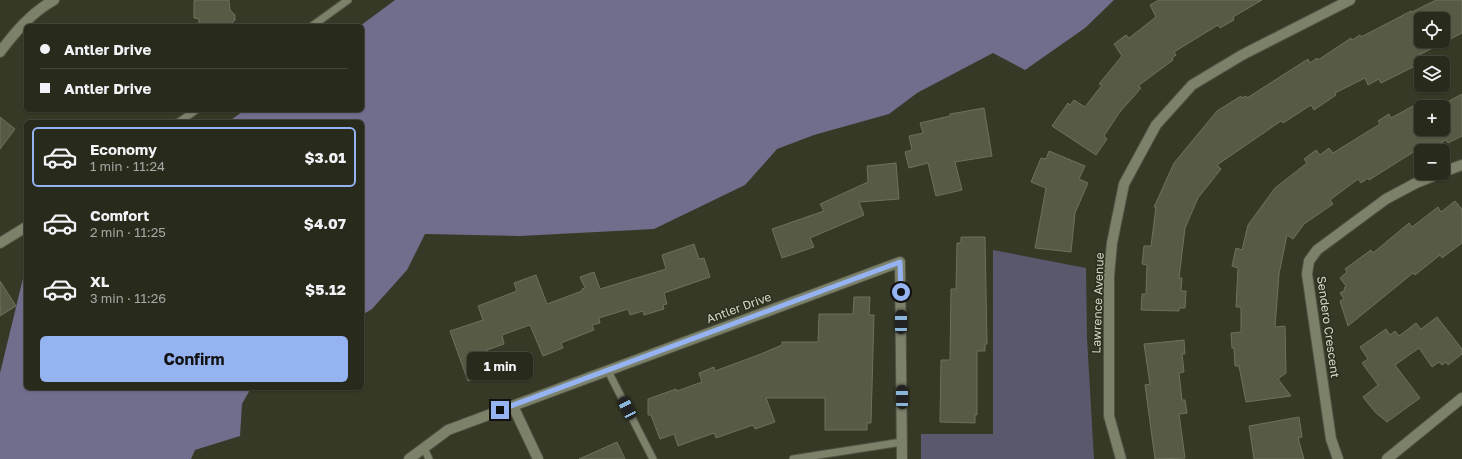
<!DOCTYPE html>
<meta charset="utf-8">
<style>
body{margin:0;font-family:"Golos Text",sans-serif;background:#343729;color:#f1f3f6;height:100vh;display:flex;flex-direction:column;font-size:15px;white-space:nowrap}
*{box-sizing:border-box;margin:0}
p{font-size:13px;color:#a5a7a3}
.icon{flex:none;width:22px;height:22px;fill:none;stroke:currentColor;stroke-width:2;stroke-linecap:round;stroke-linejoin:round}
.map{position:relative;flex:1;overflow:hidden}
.sheet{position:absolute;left:24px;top:120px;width:340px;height:270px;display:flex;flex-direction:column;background:#282b1c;border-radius:6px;box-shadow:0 1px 3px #0004,0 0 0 1px #44473b}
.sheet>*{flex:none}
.top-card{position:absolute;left:24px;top:24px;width:340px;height:88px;border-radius:6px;box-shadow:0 1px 3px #0004,0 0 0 1px #44473b;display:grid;align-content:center;height:88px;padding:0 16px;background:#282b1c}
.fabs{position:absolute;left:1414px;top:12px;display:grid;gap:8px}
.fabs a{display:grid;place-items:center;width:36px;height:36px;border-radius:6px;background:#282b1c;box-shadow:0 1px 3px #0004,0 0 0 1px #44473b;font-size:20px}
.end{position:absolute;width:18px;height:18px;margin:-9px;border:5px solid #95b2f1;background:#111;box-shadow:0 0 0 2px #111}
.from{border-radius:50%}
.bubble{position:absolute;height:28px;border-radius:6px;background:#282b1c;box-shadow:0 1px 3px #0004,0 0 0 1px #44473b;font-size:13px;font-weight:700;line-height:28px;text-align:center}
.car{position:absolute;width:12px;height:24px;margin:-12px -6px;border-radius:5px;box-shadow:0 0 3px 1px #0007;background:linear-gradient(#222 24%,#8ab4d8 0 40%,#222 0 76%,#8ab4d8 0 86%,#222 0)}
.top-card b{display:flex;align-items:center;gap:14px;height:38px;font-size:15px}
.top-card b+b{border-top:1px solid #44473b}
.top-card i{width:10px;height:10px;background:#f1f3f6}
ul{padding:7px 0 0;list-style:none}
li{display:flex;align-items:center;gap:12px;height:60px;margin:0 8px 6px;padding:0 8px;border:2px solid transparent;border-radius:6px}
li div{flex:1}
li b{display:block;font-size:15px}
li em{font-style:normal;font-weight:700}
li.active{border-color:#95b2f1}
li>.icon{width:36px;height:36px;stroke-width:1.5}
.button{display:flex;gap:8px;margin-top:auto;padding:8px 16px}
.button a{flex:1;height:46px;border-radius:6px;background:#95b2f1;color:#111;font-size:16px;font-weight:700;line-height:46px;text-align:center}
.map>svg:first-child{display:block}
</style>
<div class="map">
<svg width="1462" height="459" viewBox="0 0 1462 459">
<rect width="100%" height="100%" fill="#353925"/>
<path fill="#59586c" d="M993 250 1086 268 1087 338 1094 459H921V434H993Z"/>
<g fill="#706e8c">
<path d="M395 0H1114L1085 28 1025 70 993 53 917 93 889 114 814 135 777 149 745 185 654 229 520 236 425 234 407 270 372 309 362 315V122H228L245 110H362V26H360Z"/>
<path d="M26 266V388H251L242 404 240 436 195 450 191 459H0V373Z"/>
</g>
<g fill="#575b45" stroke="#6e725c" fill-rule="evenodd">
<path d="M195 0H229L230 10 235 15V20L229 26H199V19L194 18V1Z"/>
<path d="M1159 0H1262L1233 17 1234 20 1220 28 1218 25 1174 52 1176 55 1172 58 1173 60 1138 86 1141 88 1119 113 1104 136 1107 139 1096 155 1052 126 1068 103 1070 105 1074 100 1085 107 1102 85 1099 84 1122 56 1114 44 1126 35 1129 38 1156 17 1150 5Z"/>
<path d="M1436 0H1462V33L1419 55 1423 62 1381 83 1379 79 1368 85 1365 78 1335 93 1336 95 1314 110 1311 105 1283 123 1281 121 1217 165 1221 169 1198 198 1185 228 1179 278H1182L1181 291H1186L1185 308H1179V311L1141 310 1142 294H1146L1147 265 1142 264 1144 246H1151L1156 207H1154L1174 163 1217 111 1241 96 1242 98 1246 96 1247 98 1308 59 1310 63 1317 58 1318 60 1351 38 1352 40 1360 35 1361 37 1411 11 1412 12ZM1421 19H1443V41H1421Z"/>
<path d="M1462 94V136L1448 143 1446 140 1427 151H1421V154L1418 156 1415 151 1369 180 1368 178 1361 183 1358 179 1330 200 1333 204 1304 224 1293 239 1287 235 1279 274 1275 327 1285 326 1286 373 1278 379 1291 396 1246 402 1239 366H1235L1234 348H1232L1231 333 1241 332V307H1236L1238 268 1232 266 1236 248 1242 250 1248 225 1275 188 1307 163 1304 159 1316 150 1320 155 1329 148 1333 153 1380 124 1378 121 1389 114 1391 118 1422 101 1425 107H1421V129H1443V107H1438Z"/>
<path d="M984 108 992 156 955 162 962 190 936 196 928 163 909 168 905 152 912 150 909 136 923 133 920 123 950 116V114Z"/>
<path d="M0 117 15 129 0 149Z"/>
<path d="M1049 151 1085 166 1079 179 1088 183 1075 213 1071 252 1035 248 1046 188 1031 182 1041 158 1046 159Z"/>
<path d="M896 163 899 199 859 202 864 215 810 238 814 247 782 258 772 229 824 211 820 204 868 182 867 166Z"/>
<path d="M1455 201 1462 209V243L1442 258 1440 255 1415 275 1413 273 1348 326 1340 301 1344 299 1340 293 1345 290 1344 288 1346 286 1340 278 1347 272 1345 269 1371 250 1373 253 1409 223 1412 227 1438 207 1441 212Z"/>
<path d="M961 237H985L987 344H985V351H977V415H975V423L940 422 941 360H950L951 289H956L957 243H961Z"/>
<path d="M694 244 699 259 704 258 710 277 664 293 667 304 663 305 664 309 644 315 643 311 630 315 628 309 599 318 600 323 592 325 594 330 561 343 563 348 543 356 530 325 502 335 504 344 487 350 494 371 468 381 450 331 483 320 478 306 517 291 514 283 536 275 547 304 582 291V289L585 288 580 277 594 272 600 289 666 269 662 255Z"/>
<path d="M0 281 16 306 0 316Z"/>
<path d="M854 297H870L869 315H874L871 423H867V430H825V398H766L775 422 755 429 753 425 716 438 714 433 678 446 674 434 660 439 651 415H648V399L676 389 677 391 702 382 699 373 714 367 715 371 761 354 782 345V342H818L819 314H853Z"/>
<path d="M1437 317 1462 349V354L1448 365 1446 362 1442 365 1439 362 1432 367 1419 348 1395 365 1420 398 1387 422 1375 412 1363 397 1378 385 1362 363 1368 359 1360 347 1386 329 1390 335 1395 331 1399 336 1416 323 1421 329Z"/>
<path d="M1184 340 1185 354H1182L1184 372 1179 373 1182 400H1185L1187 413 1179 414 1185 458 1155 459 1145 385 1150 384 1144 344Z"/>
<path d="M1299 417 1302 437 1298 438 1304 459H1254L1249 426Z"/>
<path d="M617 442 625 459H579Z"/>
</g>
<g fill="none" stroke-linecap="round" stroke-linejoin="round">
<defs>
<g id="service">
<path d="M312 26 348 0"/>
<path d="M179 122 196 110"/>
<path d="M608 371 653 459"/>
<path d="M424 448 429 459"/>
<path d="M793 459 902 442"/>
</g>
<g id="minor">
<path d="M0 52C16 31 31 13 54 0"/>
<path d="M1443 172 1462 165"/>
<path d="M0 243 26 227"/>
<path d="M513 406 538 459"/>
<path d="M409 459 448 430 900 262 902 459"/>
<path d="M1121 459 1109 416V276L1112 243 1124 184 1156 125 1192 85 1242 55 1350 0"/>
<path d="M1338 459 1331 439 1307 274 1309 261 1317 250 1386 199 1416 183 1441 173"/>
<path d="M1387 459 1462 398"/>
</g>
</defs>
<use href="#service" stroke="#515443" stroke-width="9"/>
<use href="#minor" stroke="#515443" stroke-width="12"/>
<use href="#service" stroke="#7c816a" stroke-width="7"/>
<use href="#minor" stroke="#7c816a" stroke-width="10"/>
</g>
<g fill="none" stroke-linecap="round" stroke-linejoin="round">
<path stroke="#95b2f1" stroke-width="5" d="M500 410 900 262 901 292"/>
</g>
<g text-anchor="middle" stroke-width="3" stroke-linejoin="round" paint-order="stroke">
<g font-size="12" fill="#d6d9cd" stroke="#2b2f1b">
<text transform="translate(1098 303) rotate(-88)" y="4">Lawrence Avenue</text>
<text transform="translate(739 308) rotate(-20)" y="4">Antler Drive</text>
<text transform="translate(1328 327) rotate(82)" y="4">Sendero Crescent</text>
</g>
</g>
</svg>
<div class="fabs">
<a><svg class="icon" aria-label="locate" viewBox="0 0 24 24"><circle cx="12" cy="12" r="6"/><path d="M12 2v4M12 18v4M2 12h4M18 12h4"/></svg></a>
<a><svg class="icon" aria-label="layers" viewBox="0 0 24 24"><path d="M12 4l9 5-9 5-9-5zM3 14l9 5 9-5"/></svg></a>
<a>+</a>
<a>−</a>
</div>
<i class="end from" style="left:901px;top:292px"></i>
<i class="end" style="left:500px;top:410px"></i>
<div class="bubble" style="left:467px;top:352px;width:66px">1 min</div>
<i class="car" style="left:901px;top:322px;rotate:0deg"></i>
<i class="car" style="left:902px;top:397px;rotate:359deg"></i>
<i class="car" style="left:627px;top:408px;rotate:333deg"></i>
<div class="top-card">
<b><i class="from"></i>Antler Drive</b>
<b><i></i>Antler Drive</b>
</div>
<section class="sheet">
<ul>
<li class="active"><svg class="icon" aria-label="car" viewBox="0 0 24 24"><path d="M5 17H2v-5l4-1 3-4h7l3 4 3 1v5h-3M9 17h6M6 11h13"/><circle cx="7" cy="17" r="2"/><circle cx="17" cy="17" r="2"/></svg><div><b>Economy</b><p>1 min · 11:24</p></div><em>$3.01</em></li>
<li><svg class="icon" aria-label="car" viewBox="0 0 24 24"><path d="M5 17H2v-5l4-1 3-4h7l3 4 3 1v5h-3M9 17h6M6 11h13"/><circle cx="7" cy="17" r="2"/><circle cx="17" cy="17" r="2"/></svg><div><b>Comfort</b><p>2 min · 11:25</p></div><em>$4.07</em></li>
<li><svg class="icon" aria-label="car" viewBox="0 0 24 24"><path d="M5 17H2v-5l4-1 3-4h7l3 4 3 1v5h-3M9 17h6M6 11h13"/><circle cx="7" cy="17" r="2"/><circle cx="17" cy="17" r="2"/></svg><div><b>XL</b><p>3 min · 11:26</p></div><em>$5.12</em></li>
</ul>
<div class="button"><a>Confirm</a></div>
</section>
</div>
